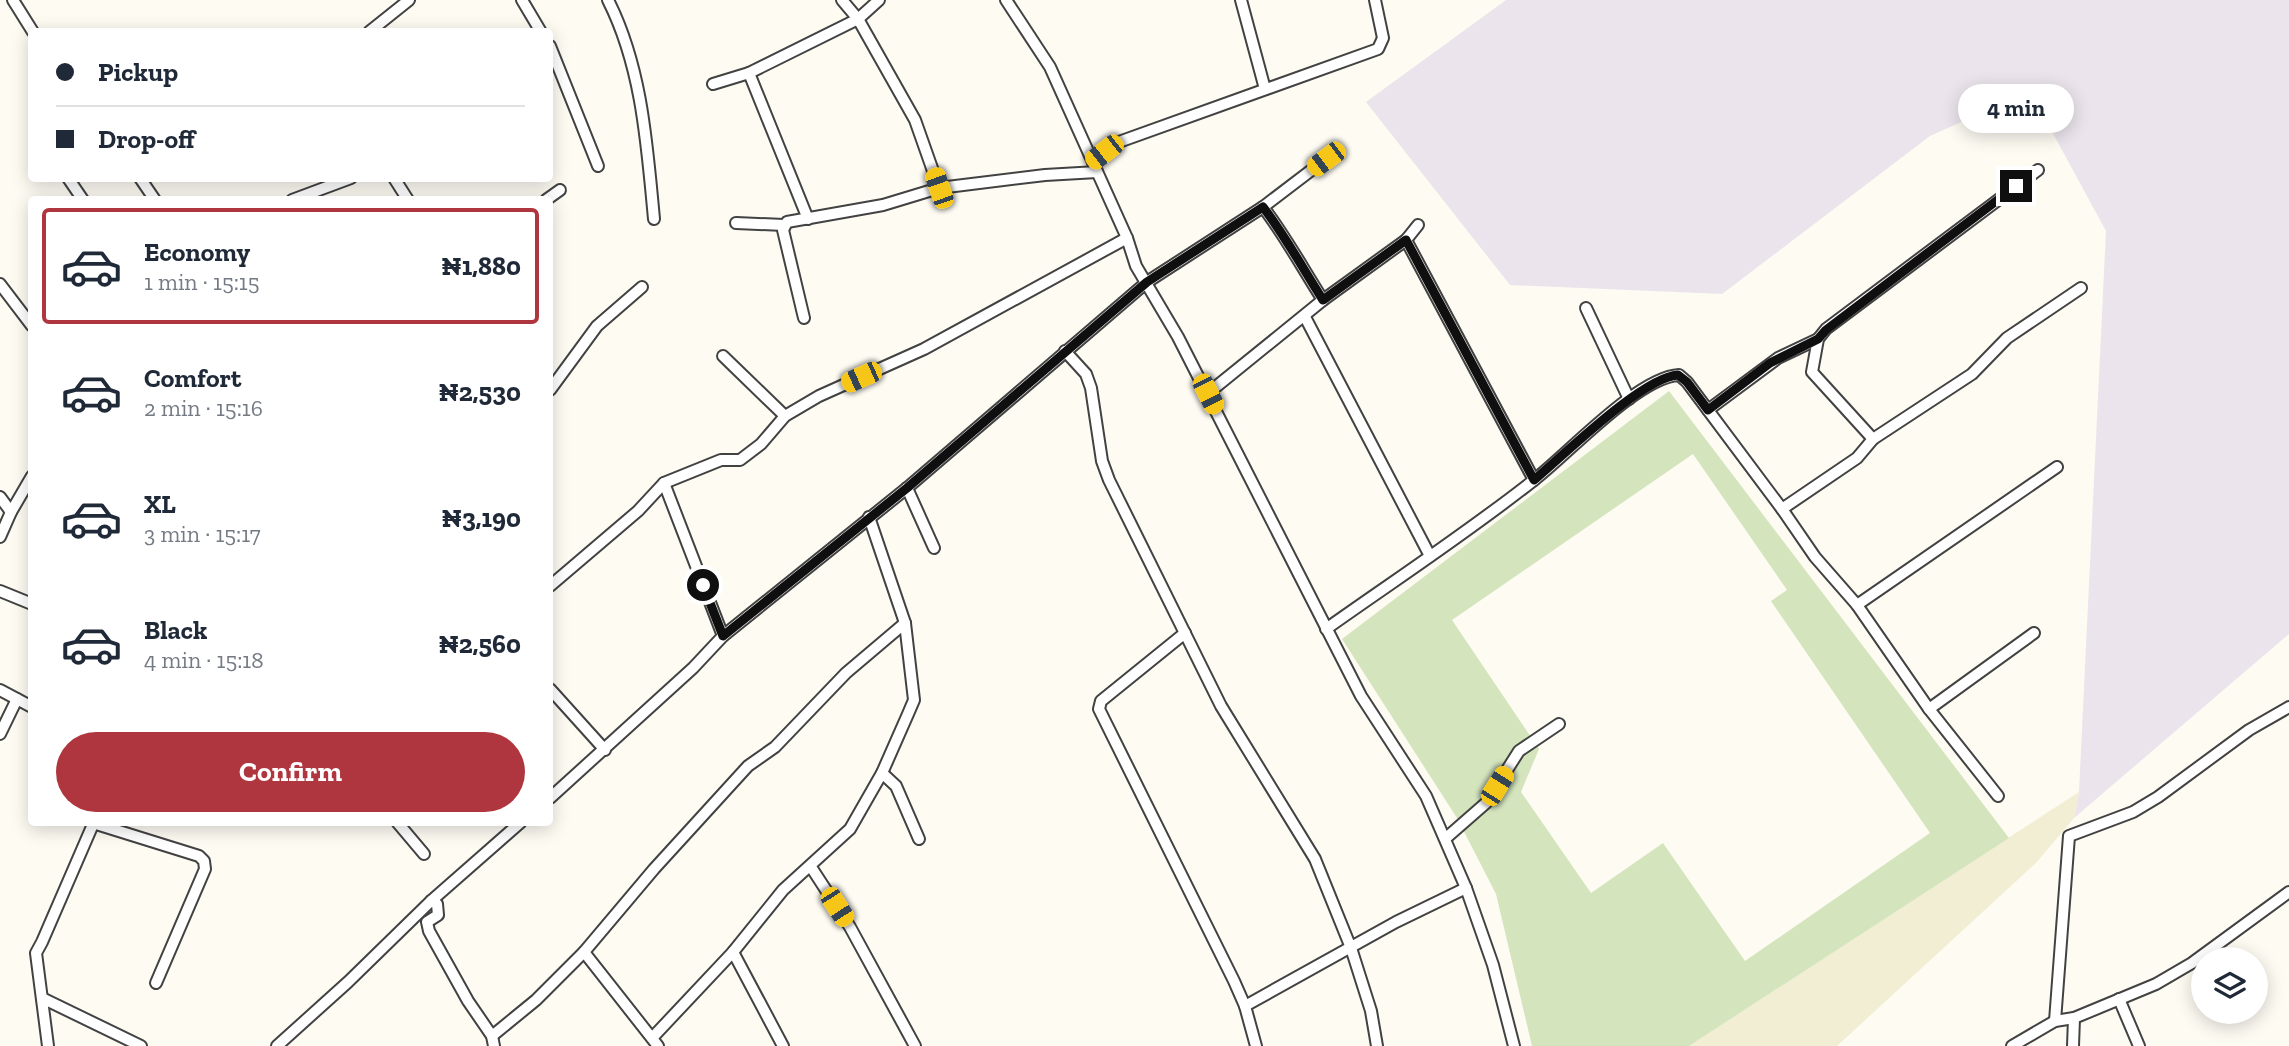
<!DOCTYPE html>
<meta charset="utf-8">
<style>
body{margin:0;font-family:"Zilla Slab",serif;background:#f2f2f3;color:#1f2937;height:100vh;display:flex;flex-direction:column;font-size:26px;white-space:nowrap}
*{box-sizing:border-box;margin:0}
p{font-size:23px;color:#747a83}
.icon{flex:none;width:38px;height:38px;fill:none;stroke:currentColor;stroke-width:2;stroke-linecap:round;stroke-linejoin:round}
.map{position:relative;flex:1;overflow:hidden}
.drawer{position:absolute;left:28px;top:196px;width:525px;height:630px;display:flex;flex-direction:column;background:#fff;border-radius:7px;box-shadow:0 4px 18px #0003}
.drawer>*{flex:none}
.guide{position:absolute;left:28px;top:28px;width:525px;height:154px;border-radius:7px;box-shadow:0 4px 18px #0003;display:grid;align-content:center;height:154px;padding:0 28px;background:#fff}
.tools{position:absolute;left:2191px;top:947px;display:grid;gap:14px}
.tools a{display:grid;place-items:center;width:77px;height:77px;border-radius:50%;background:#fff;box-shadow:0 4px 18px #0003;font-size:35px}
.end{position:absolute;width:32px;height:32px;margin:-16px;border:9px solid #0f0f0f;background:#fff;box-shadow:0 0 0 4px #fff}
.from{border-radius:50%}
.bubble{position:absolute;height:49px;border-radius:24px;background:#fff;box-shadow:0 4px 18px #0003;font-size:23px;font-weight:700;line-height:49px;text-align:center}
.car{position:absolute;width:21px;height:42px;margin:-21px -10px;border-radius:9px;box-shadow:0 0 5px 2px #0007;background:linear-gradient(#f5c518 24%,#345 0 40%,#f5c518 0 76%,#345 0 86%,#f5c518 0)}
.guide b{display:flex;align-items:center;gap:24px;height:66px;font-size:26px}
.guide b+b{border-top:2px solid #e0e1e3}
.guide i{width:18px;height:18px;background:#1f2937}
ul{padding:12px 0 0;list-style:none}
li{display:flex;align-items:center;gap:21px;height:116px;margin:0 14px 10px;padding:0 14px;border:4px solid transparent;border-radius:7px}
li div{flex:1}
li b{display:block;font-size:26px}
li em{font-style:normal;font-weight:700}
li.selected{border-color:#af363f}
li>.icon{width:63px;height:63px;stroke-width:1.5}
.cta{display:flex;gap:14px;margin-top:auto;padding:14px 28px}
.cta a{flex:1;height:80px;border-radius:42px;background:#af363f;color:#fff;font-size:28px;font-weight:700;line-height:80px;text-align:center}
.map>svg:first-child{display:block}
</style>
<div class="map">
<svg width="2289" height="1046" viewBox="0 0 2289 1046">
<rect width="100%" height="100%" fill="#fdfbf2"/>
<path fill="#ebe4ec" d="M1506 0H2289V634L2074 818 2079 792 2106 231 2030 91 1930 136 1722 294 1510 285 1366 102Z"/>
<path fill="#f1eed4" d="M2079 792 2074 818 2036 863 1837 1046H1689Z"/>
<path fill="#d4e5be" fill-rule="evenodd" d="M1669 391 2009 838 1689 1046H1532L1496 894 1457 818 1342 639ZM1693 454 1787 590 1771 601 1930 833 1745 961 1663 843 1591 893 1521 792 1539 749 1452 620Z"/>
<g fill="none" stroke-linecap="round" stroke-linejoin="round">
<defs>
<g id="minor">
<path d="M13 0 33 32"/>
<path d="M522 0 541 32"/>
<path d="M608 0C642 67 647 145 654 219"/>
<path d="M842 0 858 19 915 120 939 188"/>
<path d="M1006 0 1050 67 1127 238 1136 266 1178 337 1361 696 1426 796 1466 888 1493 965 1514 1046"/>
<path d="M1241 0 1265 89"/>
<path d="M369 32 409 0"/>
<path d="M550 46 598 166"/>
<path d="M749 73 858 19 879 0"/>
<path d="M713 84 749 73 808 219"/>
<path d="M1093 162 1116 143 1378 49 1383 38 1375 0"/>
<path d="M68 178 83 200"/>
<path d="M140 178 155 200"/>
<path d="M394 178 408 200"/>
<path d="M292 200 351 178"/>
<path d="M546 200 560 190"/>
<path d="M1263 207 1326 159"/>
<path d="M736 223 784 225"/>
<path d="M1406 240 1534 480"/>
<path d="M0 284 32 326"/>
<path d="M1586 308 1629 399"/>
<path d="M1305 317 1430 556"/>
<path d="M804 318 783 230 787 222 883 205 939 188 1045 175 1097 172"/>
<path d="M1065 351 1086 374 1091 388 1102 461 1109 480 1221 706 1315 859 1351 948 1371 1011 1377 1046"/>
<path d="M723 356 785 416"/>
<path d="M550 390 597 326 642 287"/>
<path d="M1207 394 1323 300 1406 240 1418 225"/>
<path d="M1708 410 1778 358 1818 339"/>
<path d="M1873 439 1812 372 1818 339 1826 329 2038 170"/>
<path d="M664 483 723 636"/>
<path d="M907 488 934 548"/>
<path d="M0 497 11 512"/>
<path d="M1782 509 1857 458 1873 439 1972 374 2007 338 2081 288"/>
<path d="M0 537 11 512 32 476"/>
<path d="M550 586 638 511 664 483 721 460H740L761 444 785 416 819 396 924 349 1127 238"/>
<path d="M0 591 32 604"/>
<path d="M1857 605 2057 467"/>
<path d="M1326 629C1395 580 1467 533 1534 480 1568 454 1638 377 1679 375L1687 382 1782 509 1815 557 1857 605 1929 709 1998 796"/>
<path d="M1185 633 1101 701 1099 709 1234 981 1245 1006 1256 1046"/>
<path d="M550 689 605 750"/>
<path d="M0 690 32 707"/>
<path d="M1929 709 2034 633"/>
<path d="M0 734 17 699"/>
<path d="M882 773 896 786 919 839"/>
<path d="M550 798 693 668 723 636 907 488 1147 282 1263 207C1286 237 1303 269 1323 300"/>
<path d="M397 822 424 854"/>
<path d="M93 823 199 856 204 861 205 869 156 983"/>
<path d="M1446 838 1486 803 1519 751 1559 724"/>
<path d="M811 867 850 927 915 1046"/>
<path d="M431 901 437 904 438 915 427 922 429 931 468 1001 492 1036 494 1046"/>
<path d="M584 952 658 1046"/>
<path d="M733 952 783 1046"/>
<path d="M42 998 141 1046"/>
<path d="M2119 999 2139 1046"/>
<path d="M1245 1006 1396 922 1466 888"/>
<path d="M2055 1021 2069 836 2133 812 2158 797 2249 730 2289 707"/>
<path d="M492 1036 536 1000 584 952 654 869 748 766 775 747 846 673 905 623"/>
<path d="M653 1037 733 952 783 890 850 829 882 773 908 714 914 700 905 623 869 517"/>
<path d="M48 1046 36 953 42 942 94 822"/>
<path d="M277 1046 348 982 431 901 521 822"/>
<path d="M2012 1046 2055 1021 2074 1018 2156 984 2192 963 2289 892"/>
<path d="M2073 1046 2074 1018"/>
</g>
</defs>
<use href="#minor" stroke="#424242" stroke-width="14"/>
<use href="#minor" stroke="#fff" stroke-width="10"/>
</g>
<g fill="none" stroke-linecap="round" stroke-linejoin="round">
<path stroke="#0f0f0f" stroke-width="9" d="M703 585 723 636 907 488 1147 282 1263 207C1286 237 1303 269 1323 300L1406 240 1534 480C1564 455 1643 377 1678 375L1687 382 1708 410 1770 363 1818 339 1826 330 2016 186"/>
</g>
</svg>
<div class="tools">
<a><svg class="icon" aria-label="layers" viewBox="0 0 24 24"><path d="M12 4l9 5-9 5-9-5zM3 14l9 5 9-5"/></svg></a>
</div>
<i class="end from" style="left:703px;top:585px"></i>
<i class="end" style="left:2016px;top:186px"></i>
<div class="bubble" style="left:1958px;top:84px;width:116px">4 min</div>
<i class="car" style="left:1104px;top:152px;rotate:232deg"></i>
<i class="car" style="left:1326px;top:159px;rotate:233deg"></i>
<i class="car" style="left:939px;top:188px;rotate:341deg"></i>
<i class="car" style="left:861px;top:377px;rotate:246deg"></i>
<i class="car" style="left:1208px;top:394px;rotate:153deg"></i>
<i class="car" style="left:1497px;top:786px;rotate:32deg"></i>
<i class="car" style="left:837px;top:907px;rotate:147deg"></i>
<div class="guide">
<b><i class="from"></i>Pickup</b>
<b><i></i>Drop-off</b>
</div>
<section class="drawer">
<ul>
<li class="selected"><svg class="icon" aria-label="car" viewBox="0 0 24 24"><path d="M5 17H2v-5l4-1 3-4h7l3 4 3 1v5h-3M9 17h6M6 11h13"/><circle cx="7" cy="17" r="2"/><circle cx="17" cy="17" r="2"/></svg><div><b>Economy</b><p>1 min · 15:15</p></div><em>₦1,880</em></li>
<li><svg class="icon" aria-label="car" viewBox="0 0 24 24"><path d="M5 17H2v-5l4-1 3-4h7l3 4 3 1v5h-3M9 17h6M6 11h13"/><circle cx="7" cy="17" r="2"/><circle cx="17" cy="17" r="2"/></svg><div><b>Comfort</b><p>2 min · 15:16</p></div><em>₦2,530</em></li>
<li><svg class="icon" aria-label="car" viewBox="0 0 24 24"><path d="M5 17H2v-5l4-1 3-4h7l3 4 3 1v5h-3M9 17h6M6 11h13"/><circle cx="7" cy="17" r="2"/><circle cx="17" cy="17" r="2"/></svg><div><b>XL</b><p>3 min · 15:17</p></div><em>₦3,190</em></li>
<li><svg class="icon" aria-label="car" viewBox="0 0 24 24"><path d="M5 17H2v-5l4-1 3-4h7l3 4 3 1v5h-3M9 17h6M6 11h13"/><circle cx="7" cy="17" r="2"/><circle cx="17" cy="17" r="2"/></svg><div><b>Black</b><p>4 min · 15:18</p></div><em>₦2,560</em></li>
</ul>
<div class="cta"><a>Confirm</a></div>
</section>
</div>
